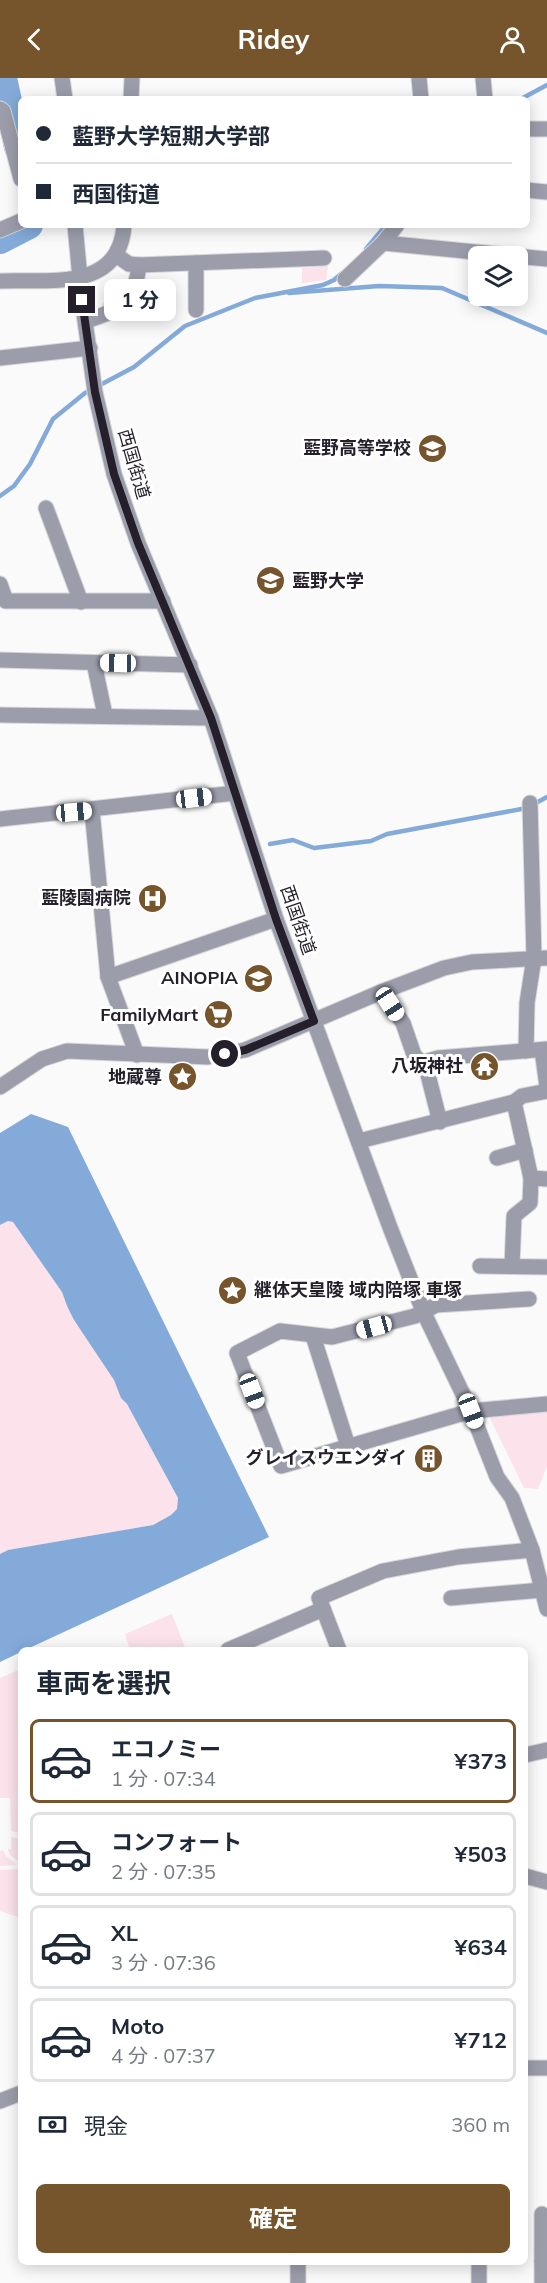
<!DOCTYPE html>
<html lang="ja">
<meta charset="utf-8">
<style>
body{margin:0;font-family:Mulish,"Noto Sans JP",sans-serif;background:#f2f2f3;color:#1f2937;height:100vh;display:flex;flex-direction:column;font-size:22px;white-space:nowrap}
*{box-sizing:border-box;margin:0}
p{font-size:20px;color:#747a83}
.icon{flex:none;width:33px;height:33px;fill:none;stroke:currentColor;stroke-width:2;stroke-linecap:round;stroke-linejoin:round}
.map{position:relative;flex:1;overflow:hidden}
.details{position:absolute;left:18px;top:1569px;width:510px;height:618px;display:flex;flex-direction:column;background:#fff;border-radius:9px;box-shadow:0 3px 15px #0003}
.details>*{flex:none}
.hud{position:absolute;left:18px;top:18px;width:512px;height:132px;border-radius:9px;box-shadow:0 3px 15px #0003;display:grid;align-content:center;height:132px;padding:0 18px;background:#fff}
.controls{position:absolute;left:468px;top:168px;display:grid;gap:12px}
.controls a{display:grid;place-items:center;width:60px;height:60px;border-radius:9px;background:#fff;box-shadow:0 3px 15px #0003;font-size:30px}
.end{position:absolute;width:27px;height:27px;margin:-14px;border:8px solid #241f2a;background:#fff;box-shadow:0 0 0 3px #fff}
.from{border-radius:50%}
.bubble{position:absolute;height:42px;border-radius:9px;background:#fff;box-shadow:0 3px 15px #0003;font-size:20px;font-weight:700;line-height:42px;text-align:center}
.car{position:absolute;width:18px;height:36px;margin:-18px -9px;border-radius:8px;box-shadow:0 0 4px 2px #0007;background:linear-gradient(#fff 24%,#345 0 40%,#fff 0 76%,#345 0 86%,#fff 0)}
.hud b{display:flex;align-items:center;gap:21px;height:57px;font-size:22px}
.hud b+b{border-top:2px solid #e0e1e3}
.hud i{width:15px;height:15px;background:#1f2937}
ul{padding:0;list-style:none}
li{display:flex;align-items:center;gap:18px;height:84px;margin:0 12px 9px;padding:0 6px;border:3px solid #e0e1e3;border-radius:9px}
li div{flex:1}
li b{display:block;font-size:22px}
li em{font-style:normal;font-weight:700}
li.current{border-color:#76552c}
li>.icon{width:54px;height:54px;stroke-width:1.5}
h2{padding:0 18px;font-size:27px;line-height:72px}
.pay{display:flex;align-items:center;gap:15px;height:66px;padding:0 18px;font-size:22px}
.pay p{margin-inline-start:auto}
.cta{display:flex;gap:12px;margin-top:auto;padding:12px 18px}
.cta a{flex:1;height:69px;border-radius:9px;background:#76552c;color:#fff;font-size:24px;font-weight:700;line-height:69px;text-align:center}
header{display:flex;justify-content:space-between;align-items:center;height:78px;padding:0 18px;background:#76552c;color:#fff;font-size:27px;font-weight:700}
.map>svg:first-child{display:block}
</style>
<header><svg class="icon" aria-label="back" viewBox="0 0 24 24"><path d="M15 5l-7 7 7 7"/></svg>Ridey<svg class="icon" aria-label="person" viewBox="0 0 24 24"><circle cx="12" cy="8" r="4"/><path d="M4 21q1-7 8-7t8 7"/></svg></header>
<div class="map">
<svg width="547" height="2205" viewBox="0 0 547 2205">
<rect width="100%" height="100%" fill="#fafafa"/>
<g fill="#fbe2eb">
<path d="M328 188 326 202 302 205V190Z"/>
<path d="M128 203C123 218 116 224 102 229V226L125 204Z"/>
<path d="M8 1143 13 1144 62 1214 67 1228 74 1242 115 1302 121 1320 127 1326 178 1420 177 1431 171 1437 153 1447 8 1472 0 1476V1147Z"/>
<path d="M547 1334V1388L538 1411 524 1410 489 1338Z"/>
<path d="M172 1536 186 1572H130L125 1556Z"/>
<path d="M21 1591V1755L11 1753 10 1720H0V1600Z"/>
<path d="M11 1759 21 1761V1785L9 1776 8 1771H11Z"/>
<path d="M3 1772 6 1778 17 1787 0 1788V1773Z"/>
<path d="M21 1791V1840L0 1833V1792Z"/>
</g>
<path fill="#83aad9" d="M31 1036 68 1049 269 1459 25 1572H21V1574L0 1584V1476L8 1472 153 1447 171 1437 177 1431 178 1420 127 1326 121 1320 114 1302 74 1242 67 1228 62 1214 13 1144 8 1143 0 1147V1055Z"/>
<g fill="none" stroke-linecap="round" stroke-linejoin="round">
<g stroke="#83aad9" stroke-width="4.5">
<path d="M521 21 547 7"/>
<path d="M366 171 386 147"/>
<path d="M289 215 379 208 442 210 547 255"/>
<path d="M0 418 14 408 30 386 53 341 85 315 134 289 185 248 255 220 323 207 334 202 341 196"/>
<path d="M270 766 293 762 314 770 371 763 387 756 527 730 547 719"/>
</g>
<g stroke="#83aad9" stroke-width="28">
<path d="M3 0 18 69"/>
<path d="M0 162 29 147"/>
</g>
<defs>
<g id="minor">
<path d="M62 0 65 21"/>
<path d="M419 0 421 21"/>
<path d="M483 0 485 21"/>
<path d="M131 21 132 0"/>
<path d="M0 31 3 33 21 101"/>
<path d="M526 51H547"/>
<path d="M526 112 547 114"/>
<path d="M75 147 82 222 95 314 114 396 138 465 211 640 276 841 391 1152 423 1233 471 1333 497 1399 512 1420 532 1472 547 1531"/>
<path d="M397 147 383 165 547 181"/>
<path d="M0 152 21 143"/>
<path d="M116 177 129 186 139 187 324 180"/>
<path d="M345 201 383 165"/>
<path d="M0 203C48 201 120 214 124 147"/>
<path d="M485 220V218"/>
<path d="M196 232V185"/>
<path d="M86 243C120 232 135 225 139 187"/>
<path d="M0 280 90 270"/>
<path d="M46 430 81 524"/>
<path d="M0 506 6 523H163"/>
<path d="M0 582 190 587"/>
<path d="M94 585 105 637"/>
<path d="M0 637 211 640"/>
<path d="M92 732 108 899 137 977"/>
<path d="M0 741 235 715"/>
<path d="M108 899 276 841"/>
<path d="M381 914 403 945 414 977 426 989 440 1044"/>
<path d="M542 972 547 1009"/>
<path d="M526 973 527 925 534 880 530 725"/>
<path d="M421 985 438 980 547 971"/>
<path d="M0 1009 42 981 67 973 208 979 245 972 381 914 444 890 472 884 547 880"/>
<path d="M359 1063 514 1024 522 1018 547 1013"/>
<path d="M497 1080 525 1072"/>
<path d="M531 1100 547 1101"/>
<path d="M480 1188 547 1189"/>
<path d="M512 1188 514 1138 530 1125 531 1100 514 1024"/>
<path d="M529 1221 436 1227 415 1238 332 1259 280 1253 237 1275 281 1388 471 1333 547 1326"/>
<path d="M313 1258 348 1368"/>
<path d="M451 1520 542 1512"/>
<path d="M228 1572 323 1531"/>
<path d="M339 1572 319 1520 383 1493 458 1479 532 1472"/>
<path d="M525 1677 547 1672"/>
<path d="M525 1798 547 1804"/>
<path d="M525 1990H547"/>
<path d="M0 2023 21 2015"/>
<path d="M542 2183V2136"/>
<path d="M298 2205V2184"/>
<path d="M479 2205V2184"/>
<path d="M542 2205V2183H547"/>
</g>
</defs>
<use href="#minor" stroke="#d8d7d9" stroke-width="17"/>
<use href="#minor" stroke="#9b9dab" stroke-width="15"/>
</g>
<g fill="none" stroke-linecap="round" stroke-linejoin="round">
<path stroke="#241f2a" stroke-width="8" d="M82 222 95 314 114 396 138 465 211 640 276 841 314 943 245 972 225 976"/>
</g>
<defs>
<symbol id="school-disc" viewBox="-11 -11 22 22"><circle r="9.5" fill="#76552c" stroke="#fff"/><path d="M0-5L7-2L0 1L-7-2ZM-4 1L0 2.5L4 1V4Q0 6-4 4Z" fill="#fff"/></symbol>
<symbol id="university-disc" viewBox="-11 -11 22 22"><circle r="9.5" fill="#76552c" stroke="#fff"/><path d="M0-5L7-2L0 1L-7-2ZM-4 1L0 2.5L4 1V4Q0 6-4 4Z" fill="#fff"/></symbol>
<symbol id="hospital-disc" viewBox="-11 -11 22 22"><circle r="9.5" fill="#76552c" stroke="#fff"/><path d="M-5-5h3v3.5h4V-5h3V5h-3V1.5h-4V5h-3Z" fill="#fff"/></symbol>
<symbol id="supermarket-disc" viewBox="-11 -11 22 22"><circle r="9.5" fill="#76552c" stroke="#fff"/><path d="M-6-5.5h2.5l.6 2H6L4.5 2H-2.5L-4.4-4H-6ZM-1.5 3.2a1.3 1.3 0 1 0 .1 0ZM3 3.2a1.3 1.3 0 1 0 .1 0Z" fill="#fff"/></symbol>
<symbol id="temple-disc" viewBox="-11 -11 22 22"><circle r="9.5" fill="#76552c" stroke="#fff"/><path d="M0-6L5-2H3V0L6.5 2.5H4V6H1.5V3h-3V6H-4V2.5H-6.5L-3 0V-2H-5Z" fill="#fff"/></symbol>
<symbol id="sight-disc" viewBox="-11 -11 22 22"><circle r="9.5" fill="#76552c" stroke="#fff"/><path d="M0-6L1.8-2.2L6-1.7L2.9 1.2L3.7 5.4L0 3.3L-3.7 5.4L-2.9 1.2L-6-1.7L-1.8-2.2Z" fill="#fff"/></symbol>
<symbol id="building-disc" viewBox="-11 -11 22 22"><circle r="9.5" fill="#76552c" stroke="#fff"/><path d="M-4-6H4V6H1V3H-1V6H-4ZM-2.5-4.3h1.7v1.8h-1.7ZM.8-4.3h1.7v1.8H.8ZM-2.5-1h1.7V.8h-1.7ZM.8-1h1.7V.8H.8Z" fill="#fff"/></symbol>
</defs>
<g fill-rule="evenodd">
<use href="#school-disc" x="416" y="354" width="33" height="33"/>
<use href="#university-disc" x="254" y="486" width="33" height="33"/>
<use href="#hospital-disc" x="136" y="804" width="33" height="33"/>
<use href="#school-disc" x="242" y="884" width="33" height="33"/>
<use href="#supermarket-disc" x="202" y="920" width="33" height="33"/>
<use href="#temple-disc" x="468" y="972" width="33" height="33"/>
<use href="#sight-disc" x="166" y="982" width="33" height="33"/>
<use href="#sight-disc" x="216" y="1196" width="33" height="33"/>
<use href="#building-disc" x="412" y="1364" width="33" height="33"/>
</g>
<g text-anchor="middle" stroke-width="6" stroke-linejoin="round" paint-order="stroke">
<g font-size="18" font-weight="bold" fill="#241f2a" stroke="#fff" text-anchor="end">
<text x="411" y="376">藍野高等学校</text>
<text x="292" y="509" text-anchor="start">藍野大学</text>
<text x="131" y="826">藍陵園病院</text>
<text x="238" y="906">AINOPIA</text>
<text x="198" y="943">FamilyMart</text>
<text x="463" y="994">八坂神社</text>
<text x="162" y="1005">地蔵尊</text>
<text x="254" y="1218" text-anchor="start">継体天皇陵 域内陪塚 車塚</text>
<text x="407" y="1386">グレイスウエンダイ</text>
</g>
<g font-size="18" fill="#241f2a" stroke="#fff">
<text transform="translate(134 386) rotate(74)" y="6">西国街道</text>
<text transform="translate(298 842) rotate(71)" y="6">西国街道</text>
</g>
</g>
</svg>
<div class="controls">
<a><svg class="icon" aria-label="layers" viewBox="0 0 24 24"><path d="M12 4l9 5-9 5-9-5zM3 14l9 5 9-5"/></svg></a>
</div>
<i class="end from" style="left:225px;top:976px"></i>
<i class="end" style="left:82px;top:222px"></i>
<div class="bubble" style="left:104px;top:201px;width:72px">1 分</div>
<i class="car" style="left:118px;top:585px;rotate:271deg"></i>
<i class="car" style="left:194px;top:720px;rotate:83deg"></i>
<i class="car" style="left:74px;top:734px;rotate:85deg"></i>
<i class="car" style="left:390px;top:926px;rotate:147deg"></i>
<i class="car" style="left:374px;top:1249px;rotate:255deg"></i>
<i class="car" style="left:252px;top:1313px;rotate:159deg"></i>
<i class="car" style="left:471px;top:1333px;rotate:159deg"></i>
<div class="hud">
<b><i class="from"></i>藍野大学短期大学部</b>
<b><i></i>西国街道</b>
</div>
<section class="details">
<h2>車両を選択</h2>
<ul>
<li class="current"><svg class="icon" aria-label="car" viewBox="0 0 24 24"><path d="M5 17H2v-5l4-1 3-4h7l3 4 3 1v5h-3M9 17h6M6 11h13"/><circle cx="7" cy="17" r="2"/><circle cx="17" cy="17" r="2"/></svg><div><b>エコノミー</b><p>1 分 · 07:34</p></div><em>¥373</em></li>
<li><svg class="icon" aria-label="car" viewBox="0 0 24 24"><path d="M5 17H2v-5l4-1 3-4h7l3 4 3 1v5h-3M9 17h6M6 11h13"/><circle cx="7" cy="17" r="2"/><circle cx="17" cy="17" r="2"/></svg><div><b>コンフォート</b><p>2 分 · 07:35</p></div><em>¥503</em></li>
<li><svg class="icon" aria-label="car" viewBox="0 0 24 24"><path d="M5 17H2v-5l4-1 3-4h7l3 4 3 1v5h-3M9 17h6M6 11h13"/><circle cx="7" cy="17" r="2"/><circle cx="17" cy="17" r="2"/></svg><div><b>XL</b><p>3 分 · 07:36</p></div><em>¥634</em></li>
<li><svg class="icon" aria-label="car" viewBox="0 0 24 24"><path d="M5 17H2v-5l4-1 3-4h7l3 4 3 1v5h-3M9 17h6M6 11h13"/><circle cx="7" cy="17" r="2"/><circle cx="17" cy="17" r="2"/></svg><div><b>Moto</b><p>4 分 · 07:37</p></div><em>¥712</em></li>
</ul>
<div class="pay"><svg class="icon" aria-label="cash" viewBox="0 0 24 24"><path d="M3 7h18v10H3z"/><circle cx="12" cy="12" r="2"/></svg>現金<p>360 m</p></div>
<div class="cta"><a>確定</a></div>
</section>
</div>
